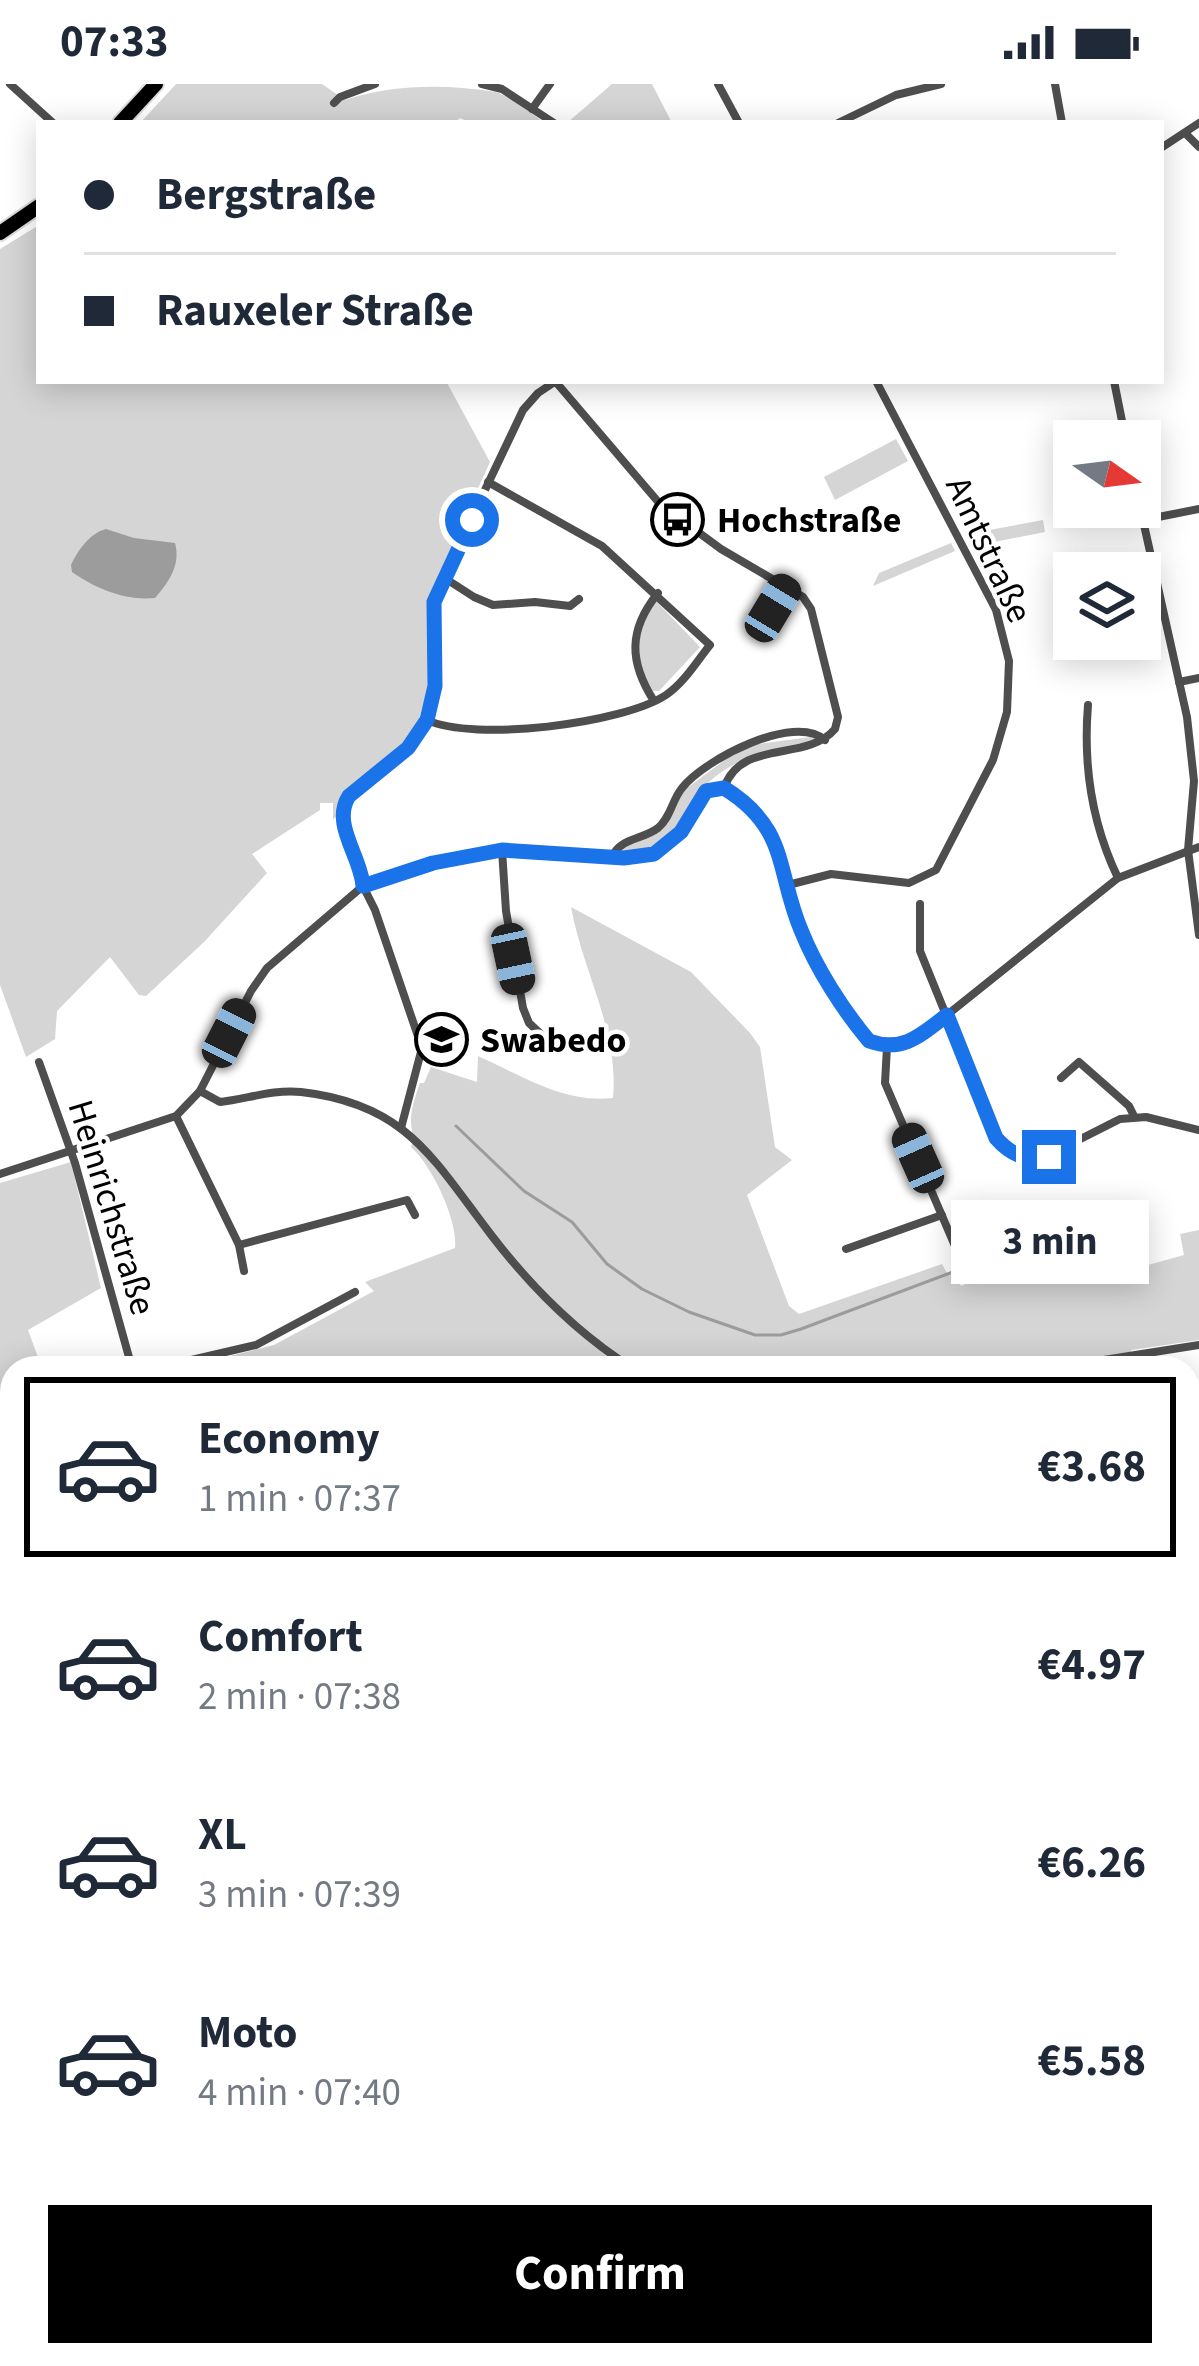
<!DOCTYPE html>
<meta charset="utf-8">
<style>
body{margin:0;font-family:"Source Sans 3",sans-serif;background:#f2f2f3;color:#1f2937;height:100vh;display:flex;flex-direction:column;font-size:45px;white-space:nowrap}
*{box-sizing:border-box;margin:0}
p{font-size:39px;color:#747a83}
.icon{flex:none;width:66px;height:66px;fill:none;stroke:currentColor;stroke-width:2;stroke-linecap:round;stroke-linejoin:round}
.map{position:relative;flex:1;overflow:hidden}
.side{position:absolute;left:0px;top:1272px;width:1200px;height:1011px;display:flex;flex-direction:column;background:#fff;border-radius:36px 36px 0 0;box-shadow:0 6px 30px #0003}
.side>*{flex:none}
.guide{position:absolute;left:36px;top:36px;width:1128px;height:264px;border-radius:0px;box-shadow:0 6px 30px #0003;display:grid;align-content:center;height:264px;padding:0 48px;background:#fff}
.needle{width:78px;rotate:104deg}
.buttons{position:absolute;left:1053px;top:336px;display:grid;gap:24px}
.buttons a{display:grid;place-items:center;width:108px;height:108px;border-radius:0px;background:#fff;box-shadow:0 6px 30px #0003;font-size:60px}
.end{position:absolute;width:54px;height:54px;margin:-27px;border:15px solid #1a73e8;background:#fff;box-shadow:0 0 0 6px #fff}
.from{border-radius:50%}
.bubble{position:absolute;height:84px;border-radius:0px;background:#fff;box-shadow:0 6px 30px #0003;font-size:39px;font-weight:700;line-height:84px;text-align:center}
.car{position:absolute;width:36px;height:72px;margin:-36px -18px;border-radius:15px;box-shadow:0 0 9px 3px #0007;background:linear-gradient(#222 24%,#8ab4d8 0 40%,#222 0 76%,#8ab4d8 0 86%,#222 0)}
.guide b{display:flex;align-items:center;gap:42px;height:114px;font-size:45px}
.guide b+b{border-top:3px solid #e0e1e3}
.guide i{width:30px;height:30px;background:#1f2937}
ul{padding:21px 0 0;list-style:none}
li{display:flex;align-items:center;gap:36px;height:180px;margin:0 24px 18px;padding:0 24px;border:6px solid transparent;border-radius:0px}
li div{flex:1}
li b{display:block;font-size:45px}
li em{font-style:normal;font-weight:700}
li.current{border-color:#000}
li>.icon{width:108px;height:108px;stroke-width:1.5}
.primary-button{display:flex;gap:24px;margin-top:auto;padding:24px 48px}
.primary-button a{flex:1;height:138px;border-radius:0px;background:#000;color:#fff;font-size:48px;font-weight:700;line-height:138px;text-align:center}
.status{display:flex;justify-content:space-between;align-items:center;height:84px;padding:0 60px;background:#fff;direction:ltr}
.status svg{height:33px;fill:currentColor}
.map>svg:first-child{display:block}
</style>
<div class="status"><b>07:33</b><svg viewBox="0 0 49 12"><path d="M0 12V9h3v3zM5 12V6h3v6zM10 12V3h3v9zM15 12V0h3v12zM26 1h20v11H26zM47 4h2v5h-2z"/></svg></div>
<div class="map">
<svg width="1199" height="2282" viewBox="0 0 1199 2282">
<rect width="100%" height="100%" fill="#fff"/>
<g fill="#d5d5d5">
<path d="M176 0H322L345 16C392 0 447 0 496 8 513 14 530 29 545 39H472L460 34 454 39H140Z"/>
<path d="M612 0H652L672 39H567Z"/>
<path d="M39 141V297H446L490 378 431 508V592L419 635 398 666 342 712 336 733 333 735V719H320V726L252 770 267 789 204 858 146 912 139 911 110 873 57 927 55 955 26 973 0 901V165Z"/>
<path d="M896 355 908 377 835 416 824 393Z"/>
<path d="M1043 436 1045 448 974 462 968 450Z"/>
<path d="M951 459 955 467 873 502 879 489Z"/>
<path d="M656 517 700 563 659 607H653C632 575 635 548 656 517Z"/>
<path d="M818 652 814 657C750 668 707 682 677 742L678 746 663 762 652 766 619 770 620 765 665 743 683 707 744 662Z"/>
<path d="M571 823 691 888 750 949 760 963 775 1063 792 1076 747 1111 789 1222 799 1230 942 1180 947 1189 954 1187 961 1202 976 1195 970 1177 989 1171 1078 1116 1112 1191 1184 1171 1180 1150 1199 1146V1256L1131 1266V1284H184L274 1261 374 1207 365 1198 455 1164C458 1136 432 1082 411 1063 415 1051 411 1047 411 1036 411 1024 416 1010 420 999H424L431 983 477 998 478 972C521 991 564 1020 613 1014 619 946 583 889 571 823Z"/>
<path d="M71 1078 101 1204 28 1246 42 1284H12V1315L10 1310 0 1313V1099Z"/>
<path d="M1199 2014V2282H714L711 2271H1188V2023Z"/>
<path d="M312 2271H611L614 2282H316Z"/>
</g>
<path fill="#9c9c9c" d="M106 445 134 454 175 459C181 481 169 498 155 514 126 517 96 505 72 488L71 481C78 466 90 449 106 445Z"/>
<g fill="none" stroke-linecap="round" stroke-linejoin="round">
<g stroke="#9c9c9c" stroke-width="3">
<path d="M456 1042 524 1107 572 1138 607 1180 642 1205 689 1228 755 1251H781L801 1245 958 1186"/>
<path d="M969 1183 986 1179"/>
</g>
<defs>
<g id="primary">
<path d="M120 39 156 0"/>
<path d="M0 149 39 122"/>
</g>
</defs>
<use href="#primary" stroke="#dbdbdb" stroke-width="18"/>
<g stroke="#4e4e4e" stroke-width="8">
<path d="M10 0 53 39"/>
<path d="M482 0 502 5 554 39"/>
<path d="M718 0 739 39"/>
<path d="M1055 0 1062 39"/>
<path d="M334 19 340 13 375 0"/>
<path d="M532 25 550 0"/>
<path d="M838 39 896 11 941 0"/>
<path d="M1185 49 1199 63"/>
<path d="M1161 64 1199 39"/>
<path d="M555 297 660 420 721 465 803 513 811 525 838 633 835 645C806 679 741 654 724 704"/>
<path d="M1114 297 1126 357"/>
<path d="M1140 423 1187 633 1194 697 1188 766 1199 851"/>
<path d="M1143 436 1199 425"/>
<path d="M443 493 474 513 493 521 535 518 570 522 579 515"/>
<path d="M761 545 786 503"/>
<path d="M1179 598 1199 594"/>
<path d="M654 617C629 578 628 546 658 509"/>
<path d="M1088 621C1083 682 1091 738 1118 794"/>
<path d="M427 636C474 658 622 640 666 611 684 599 697 577 710 561L602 462 488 398"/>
<path d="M502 766 506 827 523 924 529 939 544 953"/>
<path d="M612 773C620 754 642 756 658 744 671 733 672 716 682 704 705 675 794 629 825 656"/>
<path d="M788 801 831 790 909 799 936 786 993 676 1007 628 1009 577 996 526 876 297"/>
<path d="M920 820V867L996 1054 1007 1066 1039 1076 1120 1035 1146 1033 1199 1046"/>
<path d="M887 963 917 955 1118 794 1199 763"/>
<path d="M887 963 885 999 961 1176"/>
<path d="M39 978 75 1079 132 1284"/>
<path d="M1061 994 1079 978 1129 1022 1134 1032"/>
<path d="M200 1007 220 1018C247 1015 273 1005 301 1008 408 1020 434 1077 492 1152 532 1204 577 1249 632 1284"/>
<path d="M176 1032 239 1161 244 1187"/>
<path d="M401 1044 422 964 375 826 363 802 341 728 349 712 408 664 427 636 435 602 437 507 523 326 538 309 556 297"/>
<path d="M0 1090 176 1032 200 1007 251 907 267 884 363 802 433 779 502 766 624 774 654 769 666 764 681 748 699 714 718 703C779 720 781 792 798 841 812 878 839 912 859 945L869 957 887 963"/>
<path d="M239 1161 407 1116 415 1131"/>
<path d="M846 1165 942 1131"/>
<path d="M157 1284 256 1261 355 1208"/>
<path d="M1053 1284 1199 1261"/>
<path d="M0 1687 12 1705"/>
<path d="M312 2271 316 2282"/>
</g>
<use href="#primary" stroke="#000" stroke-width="14"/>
</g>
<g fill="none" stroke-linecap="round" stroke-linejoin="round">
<path stroke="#1a73e8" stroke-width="15" d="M472 436 434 518 435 602 427 636 408 664 349 712C331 740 361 772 363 802L433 779 502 766 624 774 654 770 681 748 706 707 724 704C789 744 776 787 801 846 816 884 843 926 869 957 903 969 921 951 947 931L996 1054C1010 1070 1028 1079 1049 1073"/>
</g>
<defs>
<symbol id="bus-ring" viewBox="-11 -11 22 22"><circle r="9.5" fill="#fff" stroke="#000" stroke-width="1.5"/><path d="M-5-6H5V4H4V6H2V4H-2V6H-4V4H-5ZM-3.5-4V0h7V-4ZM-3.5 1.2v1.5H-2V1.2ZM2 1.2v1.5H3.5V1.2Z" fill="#000"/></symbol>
<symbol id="school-ring" viewBox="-11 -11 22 22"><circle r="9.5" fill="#fff" stroke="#000" stroke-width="1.5"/><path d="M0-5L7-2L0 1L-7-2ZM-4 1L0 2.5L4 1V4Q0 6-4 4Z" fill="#000"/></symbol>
</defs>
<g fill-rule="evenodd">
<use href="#bus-ring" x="648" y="406" width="59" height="59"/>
<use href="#school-ring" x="412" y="926" width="59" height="59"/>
</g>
<g text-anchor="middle" stroke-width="9" stroke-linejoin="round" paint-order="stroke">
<g font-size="36" font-weight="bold" fill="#000" stroke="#fff" text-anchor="start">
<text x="717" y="448">Hochstraße</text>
<text x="480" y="968">Swabedo</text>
</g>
<g font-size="36" fill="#000" stroke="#fff">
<text transform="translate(990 465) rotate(65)" y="13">Amtstraße</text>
<text transform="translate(113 1123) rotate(73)" y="13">Heinrichstraße</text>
</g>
</g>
</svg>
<div class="buttons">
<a><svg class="needle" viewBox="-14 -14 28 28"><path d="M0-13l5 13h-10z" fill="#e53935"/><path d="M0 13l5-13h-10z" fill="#747a83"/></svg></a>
<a><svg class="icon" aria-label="layers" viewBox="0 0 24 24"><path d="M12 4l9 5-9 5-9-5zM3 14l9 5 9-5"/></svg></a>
</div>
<i class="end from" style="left:472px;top:436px"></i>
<i class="end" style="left:1049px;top:1073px"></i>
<div class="bubble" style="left:951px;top:1116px;width:198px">3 min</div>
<i class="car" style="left:773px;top:524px;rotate:31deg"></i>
<i class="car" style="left:513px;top:875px;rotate:168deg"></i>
<i class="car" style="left:229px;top:949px;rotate:27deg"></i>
<i class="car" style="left:918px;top:1074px;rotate:336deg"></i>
<div class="guide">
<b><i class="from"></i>Bergstraße</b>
<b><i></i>Rauxeler Straße</b>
</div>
<section class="side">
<ul>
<li class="current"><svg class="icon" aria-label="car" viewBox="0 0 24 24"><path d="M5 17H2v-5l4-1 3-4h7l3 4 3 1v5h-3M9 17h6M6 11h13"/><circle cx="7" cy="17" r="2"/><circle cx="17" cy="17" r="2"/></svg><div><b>Economy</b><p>1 min · 07:37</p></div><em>€3.68</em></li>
<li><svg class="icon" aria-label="car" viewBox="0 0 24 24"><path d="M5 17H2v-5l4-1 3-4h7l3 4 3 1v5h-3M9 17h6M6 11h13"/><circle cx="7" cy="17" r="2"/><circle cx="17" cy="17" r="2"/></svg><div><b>Comfort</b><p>2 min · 07:38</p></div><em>€4.97</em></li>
<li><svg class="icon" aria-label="car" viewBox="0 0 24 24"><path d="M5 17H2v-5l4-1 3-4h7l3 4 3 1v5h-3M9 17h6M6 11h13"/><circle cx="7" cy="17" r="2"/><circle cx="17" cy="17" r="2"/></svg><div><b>XL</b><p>3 min · 07:39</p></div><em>€6.26</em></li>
<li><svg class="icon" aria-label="car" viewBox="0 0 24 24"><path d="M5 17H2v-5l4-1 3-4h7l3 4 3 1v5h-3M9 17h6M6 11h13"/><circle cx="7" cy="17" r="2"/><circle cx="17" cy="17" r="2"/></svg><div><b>Moto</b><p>4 min · 07:40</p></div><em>€5.58</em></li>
</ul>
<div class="primary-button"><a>Confirm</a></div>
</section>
</div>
